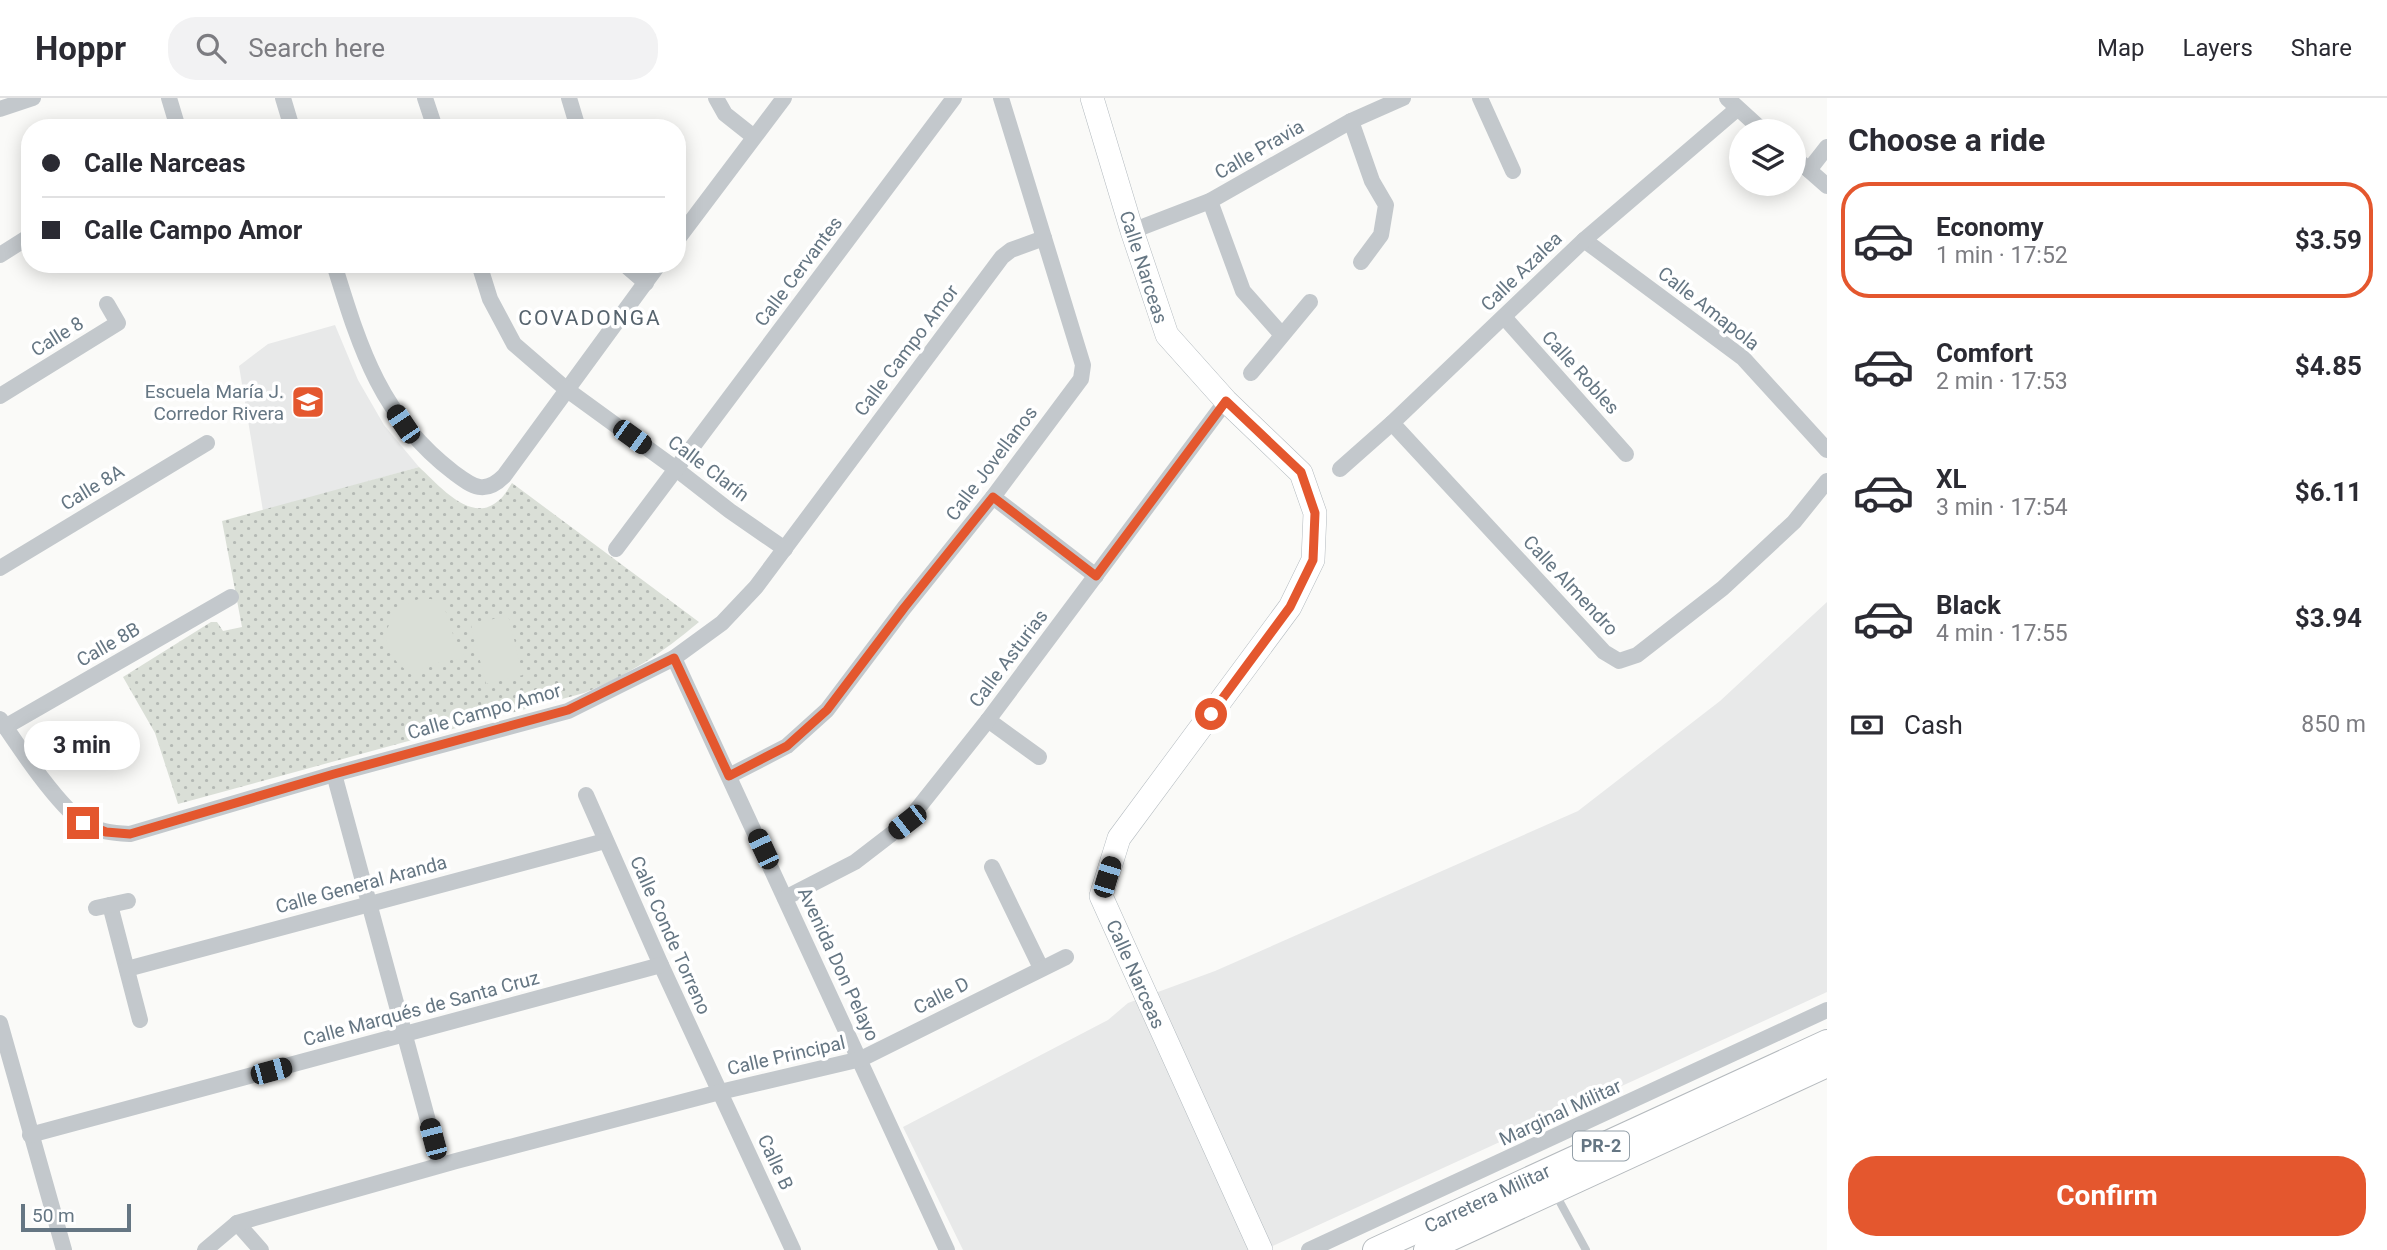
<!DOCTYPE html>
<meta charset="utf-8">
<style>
body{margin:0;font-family:Roboto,sans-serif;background:#f2f2f3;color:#2b2b33;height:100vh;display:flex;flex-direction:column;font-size:26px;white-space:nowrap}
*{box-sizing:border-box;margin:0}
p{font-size:23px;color:#7c7c81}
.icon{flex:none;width:38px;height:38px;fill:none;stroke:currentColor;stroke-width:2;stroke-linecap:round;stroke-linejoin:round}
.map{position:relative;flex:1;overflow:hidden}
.details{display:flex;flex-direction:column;background:#fff;width:560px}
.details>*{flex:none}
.banner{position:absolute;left:21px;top:21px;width:665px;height:154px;border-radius:28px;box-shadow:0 4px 18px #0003;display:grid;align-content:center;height:154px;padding:0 21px;background:#fff}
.buttons{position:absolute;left:1729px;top:21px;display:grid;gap:14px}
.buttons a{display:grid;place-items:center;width:77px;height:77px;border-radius:50%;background:#fff;box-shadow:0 4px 18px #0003;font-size:35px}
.scale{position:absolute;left:21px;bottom:18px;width:110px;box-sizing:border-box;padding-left:7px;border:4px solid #657683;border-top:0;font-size:19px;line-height:24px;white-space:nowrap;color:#657683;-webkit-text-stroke:5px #fff;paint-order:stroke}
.end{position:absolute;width:32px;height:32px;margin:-16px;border:9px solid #e4572e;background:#fff;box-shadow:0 0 0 4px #fff}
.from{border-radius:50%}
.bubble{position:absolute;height:49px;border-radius:24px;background:#fff;box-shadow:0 4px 18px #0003;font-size:23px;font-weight:700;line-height:49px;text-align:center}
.car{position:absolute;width:21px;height:42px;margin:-21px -10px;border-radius:9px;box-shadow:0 0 5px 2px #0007;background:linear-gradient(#222 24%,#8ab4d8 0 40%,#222 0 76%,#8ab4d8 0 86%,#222 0)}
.banner b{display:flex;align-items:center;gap:24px;height:66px;font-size:26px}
.banner b+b{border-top:2px solid #e1e1e2}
.banner i{width:18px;height:18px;background:#2b2b33}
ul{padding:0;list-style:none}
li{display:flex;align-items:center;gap:21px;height:116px;margin:0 14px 10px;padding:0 7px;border:4px solid transparent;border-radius:28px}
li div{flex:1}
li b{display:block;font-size:26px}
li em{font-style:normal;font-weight:700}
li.current{border-color:#e4572e}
li>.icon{width:63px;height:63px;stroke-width:1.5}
h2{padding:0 21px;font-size:32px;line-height:84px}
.pay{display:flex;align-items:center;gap:18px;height:77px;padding:0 21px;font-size:26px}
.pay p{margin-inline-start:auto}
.cta{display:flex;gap:14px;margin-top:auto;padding:14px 21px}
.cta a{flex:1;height:80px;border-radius:28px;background:#e4572e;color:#fff;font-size:28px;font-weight:700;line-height:80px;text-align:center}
header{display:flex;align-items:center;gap:42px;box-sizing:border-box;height:98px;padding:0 35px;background:#fff;border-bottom:2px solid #e1e1e2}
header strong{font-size:33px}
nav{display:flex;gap:38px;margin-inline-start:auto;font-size:24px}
.search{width:490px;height:63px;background:#f2f2f3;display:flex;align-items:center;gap:18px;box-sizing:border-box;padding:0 24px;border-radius:28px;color:#7c7c81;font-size:26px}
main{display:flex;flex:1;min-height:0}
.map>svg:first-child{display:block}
</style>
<header>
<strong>Hoppr</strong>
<div class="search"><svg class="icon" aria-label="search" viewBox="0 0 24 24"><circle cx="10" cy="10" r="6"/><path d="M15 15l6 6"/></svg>Search here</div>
<nav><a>Map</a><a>Layers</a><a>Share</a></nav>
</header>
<main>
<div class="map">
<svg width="1827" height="1152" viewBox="0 0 1827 1152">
<defs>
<pattern id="green-dots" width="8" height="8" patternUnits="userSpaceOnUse" patternTransform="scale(1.75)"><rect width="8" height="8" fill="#dadfd7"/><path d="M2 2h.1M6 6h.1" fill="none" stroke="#b4b9b4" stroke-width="1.8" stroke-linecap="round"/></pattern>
</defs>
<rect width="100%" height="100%" fill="#fafaf8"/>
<g fill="#e8e9e9">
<path d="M335 227 358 282 384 327 419 369 263 413 239 268 268 246Z"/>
<path d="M1827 504V894L1264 1152H963L903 1029 1108 922 1128 905 1215 873 1578 713 1720 603Z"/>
</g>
<path fill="url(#green-dots)" d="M419 369C438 386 471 427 498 403 504 399 508 391 512 385L699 524C661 556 630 576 584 595L178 706 155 635 123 579 211 524H217L223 533 242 529 222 423Z"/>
<g fill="#dadfd7">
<path d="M419 501H431L443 505 458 552 462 553 464 558 459 562 452 560 411 575C375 554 380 514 419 501Z"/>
<path d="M508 517 523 577 486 586 471 527Z"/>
</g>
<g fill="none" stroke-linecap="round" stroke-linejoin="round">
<defs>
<path id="secondary" d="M1092 0 1132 133 1167 237 1226 303 1301 375 1315 415 1313 462 1290 509 1119 740 1101 798 1261 1152"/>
<g id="primary">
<path d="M1375 1152 1827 944"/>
<path d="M1426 1152 1827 967"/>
</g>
</defs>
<use href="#secondary" stroke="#b3babf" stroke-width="24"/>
<use href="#primary" stroke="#b5babe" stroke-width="26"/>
<path stroke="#c3c8cc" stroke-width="8" d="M1555 1095 1586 1152"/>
<g stroke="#c3c8cc" stroke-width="16">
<path d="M169 0 178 30"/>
<path d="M283 0 292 30"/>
<path d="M425 0 435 30"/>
<path d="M569 0 578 30"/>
<path d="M716 0 725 16 754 39"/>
<path d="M1480 0 1513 73"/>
<path d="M1727 0 1763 33"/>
<path d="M0 11 33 0"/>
<path d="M1351 23 1372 83 1386 107 1381 137 1361 164"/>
<path d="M1794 59 1827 88"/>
<path d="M1809 72 1827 49"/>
<path d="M1210 103 1243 193 1282 237"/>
<path d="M1132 133 1210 103 1351 23 1403 0"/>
<path d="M677 142 784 0"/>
<path d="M1584 142 1743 260 1827 352"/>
<path d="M0 157 30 138"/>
<path d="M334 166C360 250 380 318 453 374 472 388 484 398 504 378L659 166"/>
<path d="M479 166 490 201 514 246 566 291 676 371 730 413 785 451"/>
<path d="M624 166 646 185"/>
<path d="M1504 219 1626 356"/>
<path d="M1251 275 1310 204"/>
<path d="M0 298 118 225 107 206"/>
<path d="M1392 325 1604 554 1619 563 1637 557 1723 490 1794 424 1827 383"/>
<path d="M1340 371 1392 325 1584 142 1737 11"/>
<path d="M993 399 1096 478"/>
<path d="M616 451 954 0"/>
<path d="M0 470 207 345"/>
<path d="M674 560 947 1152"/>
<path d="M0 621C18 648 58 708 83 724 97 734 114 735 130 736L334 676 568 613 674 560 722 525 756 489 1002 159 1011 152 1044 140"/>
<path d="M988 622 1039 659"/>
<path d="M5 629 231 499"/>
<path d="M334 676 440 1067"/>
<path d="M729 678 787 648 827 612 904 510 993 399 1081 281 1083 267 1001 0"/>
<path d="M586 697 661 867 793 1152"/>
<path d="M992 769 1041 870"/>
<path d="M785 800 855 764 907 724 988 622 1226 303"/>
<path d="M110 807 140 922"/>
<path d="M96 810 128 803"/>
<path d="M127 871 605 743"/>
<path d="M0 925 64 1152"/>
<path d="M30 1037 661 867"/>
<path d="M237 1125 261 1152"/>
<path d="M205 1152 237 1125 456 1063 720 994 861 961 1066 859"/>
<path d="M1309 1152 1827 912"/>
</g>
<use href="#secondary" stroke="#fff" stroke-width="23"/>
<use href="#primary" stroke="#fff" stroke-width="24"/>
</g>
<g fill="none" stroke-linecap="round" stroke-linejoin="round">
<path stroke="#e4572e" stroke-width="9" d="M83 725 106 734 130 736 334 676 568 612 674 560 729 678 787 648 827 612 904 510 993 399 1096 478 1226 303 1301 374 1315 415 1313 462 1290 509 1211 616"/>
</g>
<defs>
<symbol id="school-square" viewBox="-11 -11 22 22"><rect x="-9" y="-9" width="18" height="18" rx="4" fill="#e4572e" stroke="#fff"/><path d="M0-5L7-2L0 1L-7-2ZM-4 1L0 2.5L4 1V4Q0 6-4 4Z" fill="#fff"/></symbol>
</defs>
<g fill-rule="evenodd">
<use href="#school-square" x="289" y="285" width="38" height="38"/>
</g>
<g text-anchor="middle" stroke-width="7" stroke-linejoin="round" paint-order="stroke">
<rect fill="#fff" stroke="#939fa8" stroke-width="2" x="1573" y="1033.5" width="56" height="29" rx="5"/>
<g font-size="18" font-weight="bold" fill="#657683">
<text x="1601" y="1054">PR-2</text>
</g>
<g font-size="19" fill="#657683" stroke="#fff">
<text transform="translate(1259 51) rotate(-30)" y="7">Calle Pravia</text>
<text transform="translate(1144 169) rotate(72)" y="7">Calle Narceas</text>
<text transform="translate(798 173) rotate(-53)" y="7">Calle Cervantes</text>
<text transform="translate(1521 173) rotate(-44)" y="7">Calle Azalea</text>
<text transform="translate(1709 210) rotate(38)" y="7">Calle Amapola</text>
<text transform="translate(57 238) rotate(-32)" y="7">Calle 8</text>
<text transform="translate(906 252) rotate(-53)" y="7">Calle Campo Amor</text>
<text transform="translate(1581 274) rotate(48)" y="7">Calle Robles</text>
<text transform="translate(991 365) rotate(-53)" y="7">Calle Jovellanos</text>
<text transform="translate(709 370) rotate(37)" y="7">Calle Clarín</text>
<text transform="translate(92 389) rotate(-31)" y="7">Calle 8A</text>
<text transform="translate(1571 487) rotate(47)" y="7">Calle Almendro</text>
<text transform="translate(108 546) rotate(-30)" y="7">Calle 8B</text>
<text transform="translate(1008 560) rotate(-53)" y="7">Calle Asturias</text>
<text transform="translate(484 613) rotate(-16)" y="7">Calle Campo Amor</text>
<text transform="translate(361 786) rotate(-15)" y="7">Calle General Aranda</text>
<text transform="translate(671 837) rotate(66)" y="7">Calle Conde Torreno</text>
<text transform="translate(839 866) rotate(65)" y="7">Avenida Don Pelayo</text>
<text transform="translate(1136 876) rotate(66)" y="7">Calle Narceas</text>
<text transform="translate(941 897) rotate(-27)" y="7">Calle D</text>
<text transform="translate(421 910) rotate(-15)" y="7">Calle Marqués de Santa Cruz</text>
<text transform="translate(786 957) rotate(-13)" y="7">Calle Principal</text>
<text transform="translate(1560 1014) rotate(-25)" y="7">Marginal Militar</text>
<text transform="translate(776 1064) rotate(65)" y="7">Calle B</text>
<text transform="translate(1487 1100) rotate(-25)" y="7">Carretera Militar</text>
</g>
<g font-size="19" fill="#657683" stroke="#fff" text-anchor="end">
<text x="284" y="300">Escuela María J.<tspan x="284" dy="22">Corredor Rivera</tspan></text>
</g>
<g font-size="21" letter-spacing="2" fill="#57646e" stroke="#fff">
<text x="590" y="227">COVADONGA</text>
</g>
</g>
</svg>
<div class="buttons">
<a><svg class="icon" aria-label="layers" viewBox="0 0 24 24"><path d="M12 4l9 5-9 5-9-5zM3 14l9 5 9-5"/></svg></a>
</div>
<div class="scale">50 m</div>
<i class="end from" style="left:1211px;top:616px"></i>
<i class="end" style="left:83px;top:725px"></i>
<div class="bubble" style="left:24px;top:623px;width:116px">3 min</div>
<i class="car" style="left:403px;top:326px;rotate:326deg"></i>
<i class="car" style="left:632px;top:339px;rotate:126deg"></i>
<i class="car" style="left:907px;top:724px;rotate:232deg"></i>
<i class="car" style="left:763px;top:751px;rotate:335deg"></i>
<i class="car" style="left:1107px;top:779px;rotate:17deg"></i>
<i class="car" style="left:271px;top:973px;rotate:75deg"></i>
<i class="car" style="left:433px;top:1041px;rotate:345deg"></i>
<div class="banner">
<b><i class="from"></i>Calle Narceas</b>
<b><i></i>Calle Campo Amor</b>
</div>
</div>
<section class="details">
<h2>Choose a ride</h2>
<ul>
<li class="current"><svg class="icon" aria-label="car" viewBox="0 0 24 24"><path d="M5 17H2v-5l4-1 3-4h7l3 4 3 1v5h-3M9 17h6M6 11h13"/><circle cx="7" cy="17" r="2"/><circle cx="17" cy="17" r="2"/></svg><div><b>Economy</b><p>1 min · 17:52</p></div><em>$3.59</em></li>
<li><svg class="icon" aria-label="car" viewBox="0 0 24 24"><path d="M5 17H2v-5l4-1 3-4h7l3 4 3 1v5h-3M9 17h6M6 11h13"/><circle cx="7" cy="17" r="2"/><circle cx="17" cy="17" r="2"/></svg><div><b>Comfort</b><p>2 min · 17:53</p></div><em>$4.85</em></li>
<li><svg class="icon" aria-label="car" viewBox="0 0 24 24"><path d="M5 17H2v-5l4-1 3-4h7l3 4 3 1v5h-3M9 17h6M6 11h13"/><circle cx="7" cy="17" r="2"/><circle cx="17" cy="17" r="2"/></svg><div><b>XL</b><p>3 min · 17:54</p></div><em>$6.11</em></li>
<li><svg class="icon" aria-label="car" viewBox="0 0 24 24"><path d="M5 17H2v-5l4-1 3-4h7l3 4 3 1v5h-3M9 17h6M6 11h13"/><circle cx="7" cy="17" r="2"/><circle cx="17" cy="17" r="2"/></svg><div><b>Black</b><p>4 min · 17:55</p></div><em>$3.94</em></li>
</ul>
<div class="pay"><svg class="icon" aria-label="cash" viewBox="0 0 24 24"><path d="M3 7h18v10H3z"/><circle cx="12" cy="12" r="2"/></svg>Cash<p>850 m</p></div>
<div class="cta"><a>Confirm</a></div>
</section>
</main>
